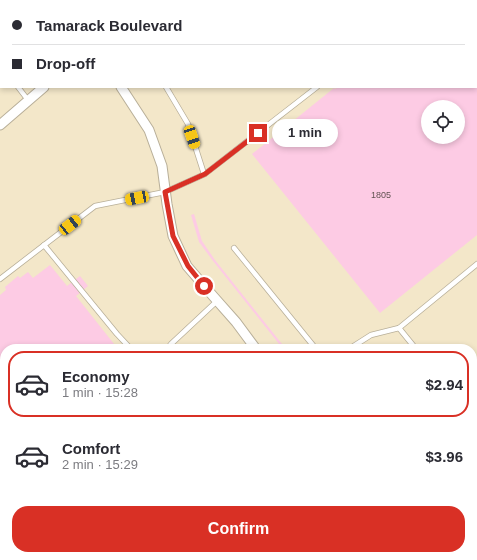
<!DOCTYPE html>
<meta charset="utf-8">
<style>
body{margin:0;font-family:Arial,sans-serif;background:#f2f2f3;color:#2b2b33;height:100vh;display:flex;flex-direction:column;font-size:15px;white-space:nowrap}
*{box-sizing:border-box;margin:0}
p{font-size:13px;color:#7c7c81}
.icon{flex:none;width:22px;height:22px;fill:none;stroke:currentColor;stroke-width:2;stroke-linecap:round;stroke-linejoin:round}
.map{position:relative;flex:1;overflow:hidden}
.side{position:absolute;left:0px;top:344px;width:477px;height:216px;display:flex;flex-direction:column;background:#fff;border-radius:16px 16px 0 0;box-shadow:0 2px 6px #0003}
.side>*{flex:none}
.banner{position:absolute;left:0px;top:0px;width:477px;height:88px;box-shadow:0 2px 6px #0003;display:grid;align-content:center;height:88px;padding:0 12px;background:#fff}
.fabs{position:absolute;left:421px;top:100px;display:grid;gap:8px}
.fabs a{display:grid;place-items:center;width:44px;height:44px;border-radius:50%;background:#fff;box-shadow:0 2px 6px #0003;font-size:20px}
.end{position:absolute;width:18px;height:18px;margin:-9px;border:5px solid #d93025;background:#fff;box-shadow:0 0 0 2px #fff}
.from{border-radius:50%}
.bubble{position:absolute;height:28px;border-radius:14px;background:#fff;box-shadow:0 2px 6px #0003;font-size:13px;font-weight:700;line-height:28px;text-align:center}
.car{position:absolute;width:12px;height:24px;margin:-12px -6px;border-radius:5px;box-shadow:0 0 3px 1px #0007;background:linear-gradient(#f5c518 24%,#345 0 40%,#f5c518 0 76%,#345 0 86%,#f5c518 0)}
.banner b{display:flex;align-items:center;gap:14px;height:38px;font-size:15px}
.banner b+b{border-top:1px solid #e1e1e2}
.banner i{width:10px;height:10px;background:#2b2b33}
ul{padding:7px 0 0;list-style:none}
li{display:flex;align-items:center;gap:12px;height:66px;margin:0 8px 6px;padding:0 4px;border:2px solid transparent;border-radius:16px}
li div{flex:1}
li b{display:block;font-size:15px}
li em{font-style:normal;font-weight:700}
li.active{border-color:#d93025}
li>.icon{width:36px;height:36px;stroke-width:1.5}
.button{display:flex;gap:8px;margin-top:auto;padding:8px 12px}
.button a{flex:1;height:46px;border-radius:16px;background:#d93025;color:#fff;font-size:16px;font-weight:700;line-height:46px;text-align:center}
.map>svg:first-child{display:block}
</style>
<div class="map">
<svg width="477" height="560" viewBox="0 0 477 560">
<rect width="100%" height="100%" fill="#fbf1db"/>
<path fill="#f3e7c9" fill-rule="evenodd" d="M0 0H477V512L472 506V349H5V555H397L390 560H0ZM1 1H476V87H1ZM428 107H458V137H428Z"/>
<path fill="#6b9dc6" d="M472 506 477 512V560H415L411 555H472Z"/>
<g fill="#fdcbe4" fill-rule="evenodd">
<path d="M338 87H477V235L380 313 252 154 334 88 335 89ZM428 107H458V137H428Z"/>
<path d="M194 214 202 241 215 260 286 349H283L213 261 199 242 191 215Z"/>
<path d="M50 265 67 286 80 276 88 286 76 296 118 349H5V458L0 462V295L6 290 5 287 18 276 20 278 28 272 33 278Z"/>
<path d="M85 555H214L207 560H89Z"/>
<path d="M238 555H303L297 560H242Z"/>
</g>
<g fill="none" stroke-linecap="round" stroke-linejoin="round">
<defs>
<g id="lane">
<path d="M195 0 196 1"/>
<path d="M209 1 210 0"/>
<path d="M427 1 428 0"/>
<path d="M0 6 1 8"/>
<path d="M0 79H1"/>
<path d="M18 87 28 100"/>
<path d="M166 87 188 124 204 174"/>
<path d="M44 245 117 334 131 349"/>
<path d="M234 248 316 349"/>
<path d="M0 279 95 206 165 192 205 174 317 87"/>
<path d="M399 328 477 264"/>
<path d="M167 349 171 344 217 301"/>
<path d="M349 349 371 335 399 328 416 349"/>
<path d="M472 424 477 423"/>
<path d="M0 506 5 504"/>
<path d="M328 560V555"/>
</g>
<g id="street">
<path d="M56 0 57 1"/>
<path d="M149 1 151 0"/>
<path d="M121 87 149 130 162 166 167 204 173 236 187 266 213 296 236 322 256 349"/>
<path d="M0 125 44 87"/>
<path d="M0 557 5 553"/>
</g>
</defs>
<use href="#lane" stroke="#b8af99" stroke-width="6"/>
<use href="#street" stroke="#b8af99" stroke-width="11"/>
<use href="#lane" stroke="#fff" stroke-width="4.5"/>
<use href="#street" stroke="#fff" stroke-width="9"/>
</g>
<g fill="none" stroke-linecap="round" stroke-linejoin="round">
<path stroke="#d93025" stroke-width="5" d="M204 286 188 266 173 236 165 192 205 174 258 133"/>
</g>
<g text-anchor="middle" stroke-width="4" stroke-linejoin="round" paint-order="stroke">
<g font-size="9" fill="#625252">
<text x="381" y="198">1805</text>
</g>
</g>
</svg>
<div class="fabs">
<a><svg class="icon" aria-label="locate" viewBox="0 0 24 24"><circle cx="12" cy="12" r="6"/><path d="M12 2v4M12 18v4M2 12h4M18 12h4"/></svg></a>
</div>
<i class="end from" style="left:204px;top:286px"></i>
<i class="end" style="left:258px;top:133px"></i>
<div class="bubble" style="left:272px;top:119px;width:66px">1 min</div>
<i class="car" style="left:192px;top:137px;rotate:161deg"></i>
<i class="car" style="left:137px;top:198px;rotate:259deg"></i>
<i class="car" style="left:70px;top:225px;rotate:52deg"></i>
<div class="banner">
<b><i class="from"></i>Tamarack Boulevard</b>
<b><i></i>Drop-off</b>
</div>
<section class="side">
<ul>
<li class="active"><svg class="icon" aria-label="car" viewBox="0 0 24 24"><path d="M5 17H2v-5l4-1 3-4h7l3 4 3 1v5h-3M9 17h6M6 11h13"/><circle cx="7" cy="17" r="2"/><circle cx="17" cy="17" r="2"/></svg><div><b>Economy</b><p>1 min · 15:28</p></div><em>$2.94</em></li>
<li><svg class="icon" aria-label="car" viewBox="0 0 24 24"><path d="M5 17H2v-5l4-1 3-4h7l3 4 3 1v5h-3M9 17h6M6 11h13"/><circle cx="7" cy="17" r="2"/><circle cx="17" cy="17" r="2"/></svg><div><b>Comfort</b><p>2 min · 15:29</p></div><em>$3.96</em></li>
</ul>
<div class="button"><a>Confirm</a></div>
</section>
</div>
